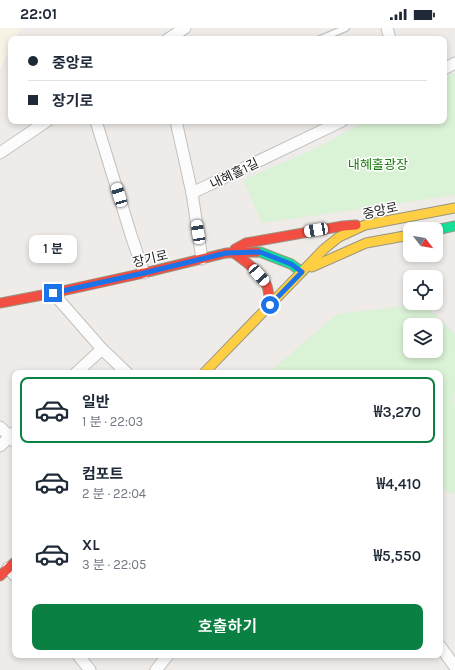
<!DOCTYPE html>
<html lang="ko">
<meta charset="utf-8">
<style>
body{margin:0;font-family:Karla,"Noto Sans KR",sans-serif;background:#f2f2f3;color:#1f2937;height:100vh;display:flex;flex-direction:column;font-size:15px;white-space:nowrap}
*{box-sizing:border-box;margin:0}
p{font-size:13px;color:#747a83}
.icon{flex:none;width:22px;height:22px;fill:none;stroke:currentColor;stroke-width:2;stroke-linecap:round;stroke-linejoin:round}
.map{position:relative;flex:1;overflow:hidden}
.details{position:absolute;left:12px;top:342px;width:431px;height:288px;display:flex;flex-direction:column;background:#fff;border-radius:8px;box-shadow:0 2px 6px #0003}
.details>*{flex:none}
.top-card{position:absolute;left:8px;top:8px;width:439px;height:88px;border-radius:8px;box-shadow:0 2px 6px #0003;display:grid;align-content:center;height:88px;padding:0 20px;background:#fff}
.needle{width:26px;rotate:121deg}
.controls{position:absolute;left:403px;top:194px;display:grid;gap:8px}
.controls a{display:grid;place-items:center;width:40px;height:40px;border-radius:8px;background:#fff;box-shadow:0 2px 6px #0003;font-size:20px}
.end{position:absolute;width:18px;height:18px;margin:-9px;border:5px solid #1a73e8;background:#fff;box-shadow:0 0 0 2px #fff}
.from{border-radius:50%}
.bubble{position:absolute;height:28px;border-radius:8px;background:#fff;box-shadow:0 2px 6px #0003;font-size:13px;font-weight:600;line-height:28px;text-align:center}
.car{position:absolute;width:12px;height:24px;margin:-12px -6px;border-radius:5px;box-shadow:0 0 3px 1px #0007;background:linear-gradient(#fff 24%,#345 0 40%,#fff 0 76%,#345 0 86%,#fff 0)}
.top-card b{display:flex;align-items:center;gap:14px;height:38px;font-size:15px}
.top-card b+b{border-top:1px solid #e0e1e3}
.top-card i{width:10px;height:10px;background:#1f2937}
ul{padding:7px 0 0;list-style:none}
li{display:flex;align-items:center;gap:12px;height:66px;margin:0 8px 6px;padding:0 12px;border:2px solid transparent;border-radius:8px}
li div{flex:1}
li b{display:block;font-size:15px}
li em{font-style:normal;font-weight:600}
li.current{border-color:#0b8043}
li>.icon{width:36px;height:36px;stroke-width:1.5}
.primary-button{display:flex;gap:8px;margin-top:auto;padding:8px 20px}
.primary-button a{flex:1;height:46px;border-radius:8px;background:#0b8043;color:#fff;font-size:16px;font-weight:600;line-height:46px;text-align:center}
.status{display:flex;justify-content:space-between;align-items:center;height:28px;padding:0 20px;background:#fff;direction:ltr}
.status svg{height:11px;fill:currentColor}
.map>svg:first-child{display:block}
</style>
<div class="status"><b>22:01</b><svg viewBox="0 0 49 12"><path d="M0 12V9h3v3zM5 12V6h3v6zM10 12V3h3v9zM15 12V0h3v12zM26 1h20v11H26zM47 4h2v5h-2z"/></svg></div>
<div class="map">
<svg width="455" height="642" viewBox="0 0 455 642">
<rect width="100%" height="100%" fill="#eeebe8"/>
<path fill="#f7f3e4" d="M0 0H21L15 11H11V19L0 41Z"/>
<g fill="#daf2d5" fill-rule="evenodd">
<path d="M455 44V167L262 195 243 152 319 119 366 93H444V50Z"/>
<path d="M424 276 455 306V360L454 374 455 376V464L452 466 440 459V345H275L274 340 337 286ZM410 297H436V323H410Z"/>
</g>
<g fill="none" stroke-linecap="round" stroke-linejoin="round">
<defs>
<path id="lane" d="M320 11 346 0"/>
<g id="street">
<path d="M387 0 390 11"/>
<path d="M168 11 185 0"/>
<path d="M444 41 455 35"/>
<path d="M96 93 131 207 144 245"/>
<path d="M176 93 192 165 202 231"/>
<path d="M0 125 47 93"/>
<path d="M192 165 342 93"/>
<path d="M53 265 102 321 127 345"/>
<path d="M76 345 102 321"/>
<path d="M0 399 15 414"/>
<path d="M0 418 15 404"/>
<path d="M8 540 15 548"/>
<path d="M440 618 455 639"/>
<path d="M78 627 90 642"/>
<path d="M156 642 168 627"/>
</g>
<g id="fast">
<path d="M436 202 455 198"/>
<path d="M257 224H260L291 236 302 244"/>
</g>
<g id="slow">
<path d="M312 239 366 215 410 207"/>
<path d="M204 345 324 221 339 209 365 197 455 180"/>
</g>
<g id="jam">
<path d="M235 221 246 215 343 198 356 197"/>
<path d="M234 225C246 234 261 244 267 258 269 264 269 271 270 277"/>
<path d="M0 275 53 265 144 245 226 225 257 224"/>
<path d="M0 548 15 534"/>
</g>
</defs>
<use href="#lane" stroke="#c3c2c0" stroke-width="8"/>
<use href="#street" stroke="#c3c2c0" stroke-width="13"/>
<use href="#fast" stroke="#989580" stroke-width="11"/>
<use href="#slow" stroke="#989580" stroke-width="11"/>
<use href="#jam" stroke="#989580" stroke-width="11"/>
<use href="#lane" stroke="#fcfcfc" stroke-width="5.5"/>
<use href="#street" stroke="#fcfcfc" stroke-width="11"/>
<use href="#fast" stroke="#16e098" stroke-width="9"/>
<use href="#slow" stroke="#ffcf43" stroke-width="9"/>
<use href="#jam" stroke="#f24e42" stroke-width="9"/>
</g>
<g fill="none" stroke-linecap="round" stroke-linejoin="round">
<path stroke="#1a73e8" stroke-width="5" d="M53 265 144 245 226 225 260 224 291 236 302 244 270 277"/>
</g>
<g text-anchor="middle" stroke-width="3" stroke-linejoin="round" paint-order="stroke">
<g font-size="13" fill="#1a7c0e" stroke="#fff">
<text x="378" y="141">내혜홀광장</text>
</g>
<g font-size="13" fill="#1f1f1f" stroke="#fff">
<text transform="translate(234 145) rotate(-26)" y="5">내혜홀1길</text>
<text transform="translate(380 182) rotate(-13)" y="5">중앙로</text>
<text transform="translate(150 230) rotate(-13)" y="5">장기로</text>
</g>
</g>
</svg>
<div class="controls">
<a><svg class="needle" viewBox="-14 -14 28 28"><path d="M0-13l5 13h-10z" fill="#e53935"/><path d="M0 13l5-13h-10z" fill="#747a83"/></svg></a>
<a><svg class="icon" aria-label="locate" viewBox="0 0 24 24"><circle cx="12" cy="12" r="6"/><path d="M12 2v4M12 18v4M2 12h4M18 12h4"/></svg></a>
<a><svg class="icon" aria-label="layers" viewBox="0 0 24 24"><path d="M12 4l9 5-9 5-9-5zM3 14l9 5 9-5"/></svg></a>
</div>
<i class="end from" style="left:270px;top:277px"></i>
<i class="end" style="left:53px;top:265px"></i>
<div class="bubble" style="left:29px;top:207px;width:48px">1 분</div>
<i class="car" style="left:119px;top:167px;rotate:343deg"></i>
<i class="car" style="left:316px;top:202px;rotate:260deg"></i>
<i class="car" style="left:198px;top:204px;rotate:351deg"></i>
<i class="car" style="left:259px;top:247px;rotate:138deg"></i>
<div class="top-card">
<b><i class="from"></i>중앙로</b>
<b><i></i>장기로</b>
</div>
<section class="details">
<ul>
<li class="current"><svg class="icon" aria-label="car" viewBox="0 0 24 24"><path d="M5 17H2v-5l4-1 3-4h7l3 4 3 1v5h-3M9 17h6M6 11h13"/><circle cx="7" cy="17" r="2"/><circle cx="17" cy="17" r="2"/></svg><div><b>일반</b><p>1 분 · 22:03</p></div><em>₩3,270</em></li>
<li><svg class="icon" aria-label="car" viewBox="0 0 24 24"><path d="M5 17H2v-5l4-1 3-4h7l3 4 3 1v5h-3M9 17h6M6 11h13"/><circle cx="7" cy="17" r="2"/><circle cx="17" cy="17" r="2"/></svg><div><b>컴포트</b><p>2 분 · 22:04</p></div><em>₩4,410</em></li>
<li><svg class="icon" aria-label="car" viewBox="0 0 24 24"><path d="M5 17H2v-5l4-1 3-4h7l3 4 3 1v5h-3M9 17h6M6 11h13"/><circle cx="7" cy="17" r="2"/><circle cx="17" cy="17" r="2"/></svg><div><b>XL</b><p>3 분 · 22:05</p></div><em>₩5,550</em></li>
</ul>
<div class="primary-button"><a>호출하기</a></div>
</section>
</div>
